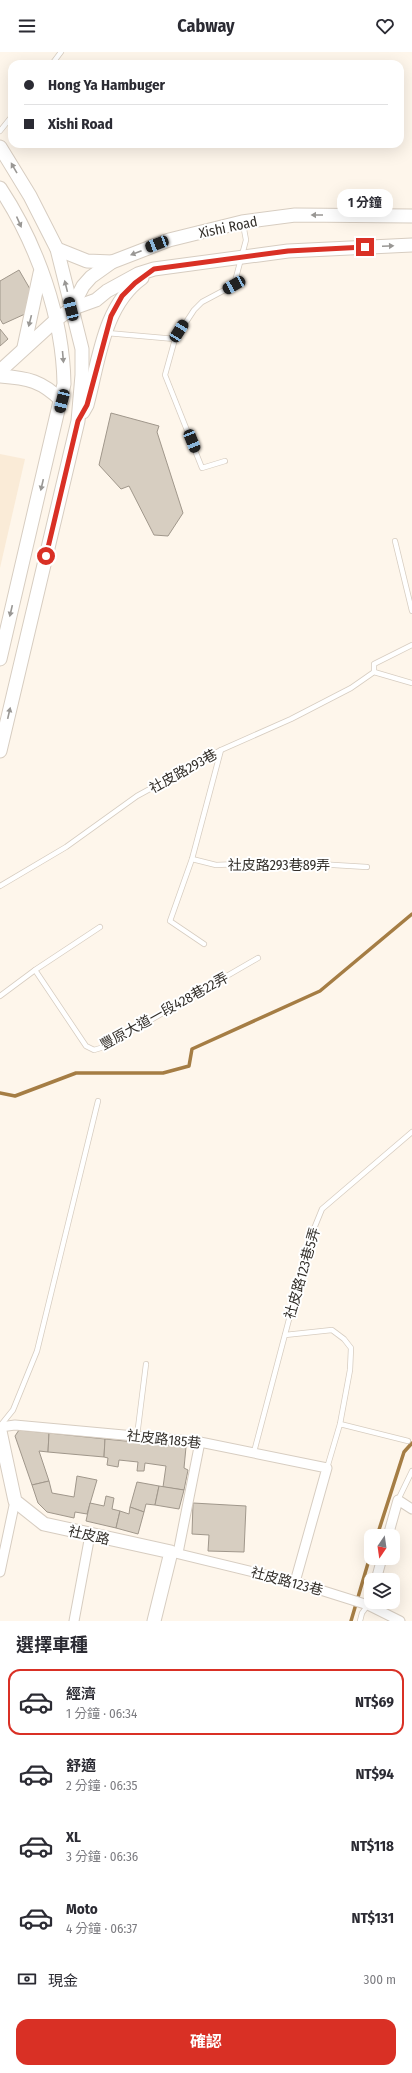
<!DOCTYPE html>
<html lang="zh-TW">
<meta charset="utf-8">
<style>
body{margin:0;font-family:"Fira Sans Condensed","Noto Sans TC",sans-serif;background:#f2f2f3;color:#2b2b33;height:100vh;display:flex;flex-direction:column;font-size:15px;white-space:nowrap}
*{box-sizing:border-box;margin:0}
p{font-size:13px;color:#7c7c81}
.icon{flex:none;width:22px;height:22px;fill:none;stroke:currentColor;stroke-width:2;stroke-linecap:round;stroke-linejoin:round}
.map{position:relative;height:1569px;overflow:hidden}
.side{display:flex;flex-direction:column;background:#fff;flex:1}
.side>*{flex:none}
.banner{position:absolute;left:8px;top:8px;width:396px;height:88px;border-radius:12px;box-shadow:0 4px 16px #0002;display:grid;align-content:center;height:88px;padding:0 16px;background:#fff}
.needle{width:26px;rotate:193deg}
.buttons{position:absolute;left:364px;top:1477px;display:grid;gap:8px}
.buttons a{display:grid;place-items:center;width:36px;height:36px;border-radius:8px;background:#fff;box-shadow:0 4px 16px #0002;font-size:20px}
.end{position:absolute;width:18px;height:18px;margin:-9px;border:5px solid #d93025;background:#fff;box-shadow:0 0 0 2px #fff}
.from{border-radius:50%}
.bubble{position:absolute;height:28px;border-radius:12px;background:#fff;box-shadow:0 4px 16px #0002;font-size:13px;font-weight:700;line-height:28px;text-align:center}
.car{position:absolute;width:12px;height:24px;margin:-12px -6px;border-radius:5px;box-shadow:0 0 3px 1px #0007;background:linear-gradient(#222 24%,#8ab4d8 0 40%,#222 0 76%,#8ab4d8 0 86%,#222 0)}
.banner b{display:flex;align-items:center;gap:14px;height:38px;font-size:15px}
.banner b+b{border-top:1px solid #e1e1e2}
.banner i{width:10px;height:10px;background:#2b2b33}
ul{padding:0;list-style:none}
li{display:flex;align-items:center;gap:12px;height:66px;margin:0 8px 6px;padding:0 8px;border:2px solid transparent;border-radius:12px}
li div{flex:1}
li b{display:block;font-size:15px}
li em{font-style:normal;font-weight:700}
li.on{border-color:#d93025}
li>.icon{width:36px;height:36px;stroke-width:1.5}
h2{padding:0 16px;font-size:18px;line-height:48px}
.pay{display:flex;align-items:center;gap:10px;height:44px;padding:0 16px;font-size:15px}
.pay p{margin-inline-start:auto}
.button{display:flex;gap:8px;margin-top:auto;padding:8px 16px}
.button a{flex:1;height:46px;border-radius:12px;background:#d93025;color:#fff;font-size:16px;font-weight:700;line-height:46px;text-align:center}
header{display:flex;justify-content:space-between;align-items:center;height:52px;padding:0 16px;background:#fff;font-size:18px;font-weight:700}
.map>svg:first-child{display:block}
</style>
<header><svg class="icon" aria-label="menu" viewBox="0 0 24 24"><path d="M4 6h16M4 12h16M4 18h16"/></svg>Cabway<svg class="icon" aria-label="heart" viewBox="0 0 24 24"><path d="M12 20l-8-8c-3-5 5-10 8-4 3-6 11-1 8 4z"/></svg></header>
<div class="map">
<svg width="412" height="1569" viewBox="0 0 412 1569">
<rect width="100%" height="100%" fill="#fef6eb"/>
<path fill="#faebd7" d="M0 402 25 407 0 516Z"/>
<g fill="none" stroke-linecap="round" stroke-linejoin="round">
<g stroke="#a57d44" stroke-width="3.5">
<path d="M0 1041 15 1044 76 1021H163L189 1014 192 997 320 939 412 862"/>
<path d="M377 1484 404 1400 412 1391"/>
<path d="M351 1569 371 1501"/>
</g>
</g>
<g fill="#d7cec1" stroke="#a0978b">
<path d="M19 218 30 237 25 262 3 272 0 267V229Z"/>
<path d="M0 277 8 287 0 294Z"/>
<path d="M111 361 159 374 157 380 183 461 168 484 154 483 129 434 121 437 99 413Z"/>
<path d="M19 1378 49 1381 48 1400 39 1399 49 1429 32 1433 15 1384Z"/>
<path d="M49 1381 105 1387 104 1405 48 1400Z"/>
<path d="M105 1387 186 1395 184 1416 188 1418 184 1438 163 1435 166 1414 145 1411 144 1419H137L138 1410 119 1408 118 1415 107 1413 108 1406 104 1405Z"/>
<path d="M77 1424 97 1428 87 1462 75 1460 74 1466 47 1460 38 1451 32 1433 49 1429 52 1441 74 1445Z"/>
<path d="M137 1430 159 1434 155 1453 146 1452 144 1460 130 1455Z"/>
<path d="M159 1434 184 1438 179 1457 155 1453Z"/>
<path d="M106 1444 114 1446 112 1457 120 1459 116 1476 86 1469 90 1451 104 1454Z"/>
<path d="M193 1451 246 1454 244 1500 208 1499 209 1483 192 1482Z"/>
<path d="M130 1455 144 1460 138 1482 116 1476 120 1459 129 1462Z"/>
</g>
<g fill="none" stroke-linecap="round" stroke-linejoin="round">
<defs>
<g id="lane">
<path d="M52 12 61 0"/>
<path d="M0 79 12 64"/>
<path d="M107 281 175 287 194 258 202 250 234 233 246 188 243 172"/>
<path d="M175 287 165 323 202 416 225 409"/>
<path d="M395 489 412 559"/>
<path d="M374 620V612L412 593"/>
<path d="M192 807 221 698"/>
<path d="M0 834 66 795 137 744 221 698 291 667 351 636 374 620 412 631"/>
<path d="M204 892 170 869 192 807 216 813 285 810 367 815"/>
<path d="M35 918 86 994 94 998 104 995 258 906"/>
<path d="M0 944 35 918 100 875"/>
<path d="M285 1283 332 1278 344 1287 351 1296 350 1318 340 1372"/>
<path d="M0 1374 13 1358 37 1299 98 1049"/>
<path d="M137 1384 146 1312"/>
<path d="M254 1400 311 1184 322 1157 412 1080"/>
<path d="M327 1416 340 1372 408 1389"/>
<path d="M398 1448 412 1419"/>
<path d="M360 1569 362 1561 368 1553"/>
</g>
<g id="street">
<path d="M0 1375 15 1373 200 1390 327 1416 295 1530"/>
<path d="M388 1484 398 1448 412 1457"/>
<path d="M171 1500 295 1530 368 1553 400 1569"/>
<path d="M178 1501 200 1390"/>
<path d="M0 1520 15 1449"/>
<path d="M376 1528 382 1506"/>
<path d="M74 1569 90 1483"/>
</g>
<g id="secondary">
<path d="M0 95 30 144 57 197 82 297V323L78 369 0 699"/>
<path d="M0 136C37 192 63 265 64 332L0 607"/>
<path d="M57 197 87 209 112 210"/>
<path d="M71 257 83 234 91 225 112 210 169 188 242 170 295 163 412 164"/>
<path d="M24 295 40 221"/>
<path d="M0 319 57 267 71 257 96 248 107 239 138 222 154 217 288 199 412 193"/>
<path d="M0 324C28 326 42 329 62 349"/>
<path d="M83 360 87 353C99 309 103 254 142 226"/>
<path d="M0 1379 15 1449 44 1472 171 1500 154 1569"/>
</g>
</defs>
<use href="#lane" stroke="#d7cdc1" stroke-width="6"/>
<use href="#street" stroke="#d7cdc1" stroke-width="11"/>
<use href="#secondary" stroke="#d7cdc1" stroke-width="15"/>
<use href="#lane" stroke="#fff" stroke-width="4.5"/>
<use href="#street" stroke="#fff" stroke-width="9"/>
<use href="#secondary" stroke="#fff" stroke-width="13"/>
</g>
<defs><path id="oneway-solid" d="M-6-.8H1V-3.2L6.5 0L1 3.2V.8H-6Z"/></defs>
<g fill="#999794">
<use href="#oneway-solid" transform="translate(14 116) rotate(-120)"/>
<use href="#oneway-solid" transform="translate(317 163) rotate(-180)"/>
<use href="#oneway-solid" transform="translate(19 170) rotate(66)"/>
<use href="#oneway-solid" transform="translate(388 194) rotate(-2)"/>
<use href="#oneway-solid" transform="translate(136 201) rotate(159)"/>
<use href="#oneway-solid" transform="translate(66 234) rotate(-104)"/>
<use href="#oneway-solid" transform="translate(30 269) rotate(104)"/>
<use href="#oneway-solid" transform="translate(63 305) rotate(85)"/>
<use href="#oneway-solid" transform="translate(42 433) rotate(103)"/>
<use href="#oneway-solid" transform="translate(11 559) rotate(103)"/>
<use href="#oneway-solid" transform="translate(9 661) rotate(-77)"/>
</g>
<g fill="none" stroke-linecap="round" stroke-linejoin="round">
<path stroke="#d93025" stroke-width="5" d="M46 504 78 369 87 353 111 264 122 244 135 231 154 217 288 199 365 195"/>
</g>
<g text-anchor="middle" stroke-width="4" stroke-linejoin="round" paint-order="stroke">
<g font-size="14" fill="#332f2a" stroke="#fff">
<text transform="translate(228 175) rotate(-12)" y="5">Xishi Road</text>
<text transform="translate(183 719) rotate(-29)" y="5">社皮路293巷</text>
<text x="279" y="818">社皮路293巷89弄</text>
<text transform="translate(164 959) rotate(-29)" y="5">豐原大道一段428巷22弄</text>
<text transform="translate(302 1221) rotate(-74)" y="5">社皮路123巷5弄</text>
<text transform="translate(164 1387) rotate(6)" y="5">社皮路185巷</text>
<text transform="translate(89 1483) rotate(13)" y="5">社皮路</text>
<text transform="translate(287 1529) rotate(15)" y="5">社皮路123巷</text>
</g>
</g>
</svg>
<div class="buttons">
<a><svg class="needle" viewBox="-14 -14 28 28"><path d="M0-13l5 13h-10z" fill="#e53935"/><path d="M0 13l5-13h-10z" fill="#7c7c81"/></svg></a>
<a><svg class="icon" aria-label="layers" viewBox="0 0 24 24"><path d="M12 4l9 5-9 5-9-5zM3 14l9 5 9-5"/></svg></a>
</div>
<i class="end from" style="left:46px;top:504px"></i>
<i class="end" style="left:365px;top:195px"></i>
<div class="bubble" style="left:337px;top:137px;width:56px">1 分鐘</div>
<i class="car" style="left:157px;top:192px;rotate:249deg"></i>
<i class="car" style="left:234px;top:233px;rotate:241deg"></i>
<i class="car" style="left:71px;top:257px;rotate:346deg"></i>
<i class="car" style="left:179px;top:279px;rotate:32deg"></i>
<i class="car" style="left:62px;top:349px;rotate:194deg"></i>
<i class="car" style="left:192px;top:389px;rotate:158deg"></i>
<div class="banner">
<b><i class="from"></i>Hong Ya Hambuger</b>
<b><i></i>Xishi Road</b>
</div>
</div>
<section class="side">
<h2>選擇車種</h2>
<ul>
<li class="on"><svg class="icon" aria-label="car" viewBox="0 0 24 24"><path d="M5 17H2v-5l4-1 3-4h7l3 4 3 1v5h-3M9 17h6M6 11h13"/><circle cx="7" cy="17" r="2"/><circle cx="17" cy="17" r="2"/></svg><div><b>經濟</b><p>1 分鐘 · 06:34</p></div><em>NT$69</em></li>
<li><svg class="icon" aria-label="car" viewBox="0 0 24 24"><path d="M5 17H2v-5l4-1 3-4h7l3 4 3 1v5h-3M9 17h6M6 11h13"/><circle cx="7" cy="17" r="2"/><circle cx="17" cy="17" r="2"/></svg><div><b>舒適</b><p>2 分鐘 · 06:35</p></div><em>NT$94</em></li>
<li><svg class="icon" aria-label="car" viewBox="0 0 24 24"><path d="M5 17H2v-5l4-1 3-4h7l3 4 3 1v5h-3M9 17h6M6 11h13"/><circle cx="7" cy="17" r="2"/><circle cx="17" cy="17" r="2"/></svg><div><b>XL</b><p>3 分鐘 · 06:36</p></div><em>NT$118</em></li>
<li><svg class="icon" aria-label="car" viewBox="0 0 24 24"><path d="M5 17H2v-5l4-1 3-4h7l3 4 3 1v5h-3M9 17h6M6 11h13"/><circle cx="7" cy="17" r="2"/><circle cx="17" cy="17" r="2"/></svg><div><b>Moto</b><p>4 分鐘 · 06:37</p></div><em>NT$131</em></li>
</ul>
<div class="pay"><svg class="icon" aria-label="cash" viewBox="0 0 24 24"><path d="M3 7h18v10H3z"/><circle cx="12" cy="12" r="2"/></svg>現金<p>300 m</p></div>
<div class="button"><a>確認</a></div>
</section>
